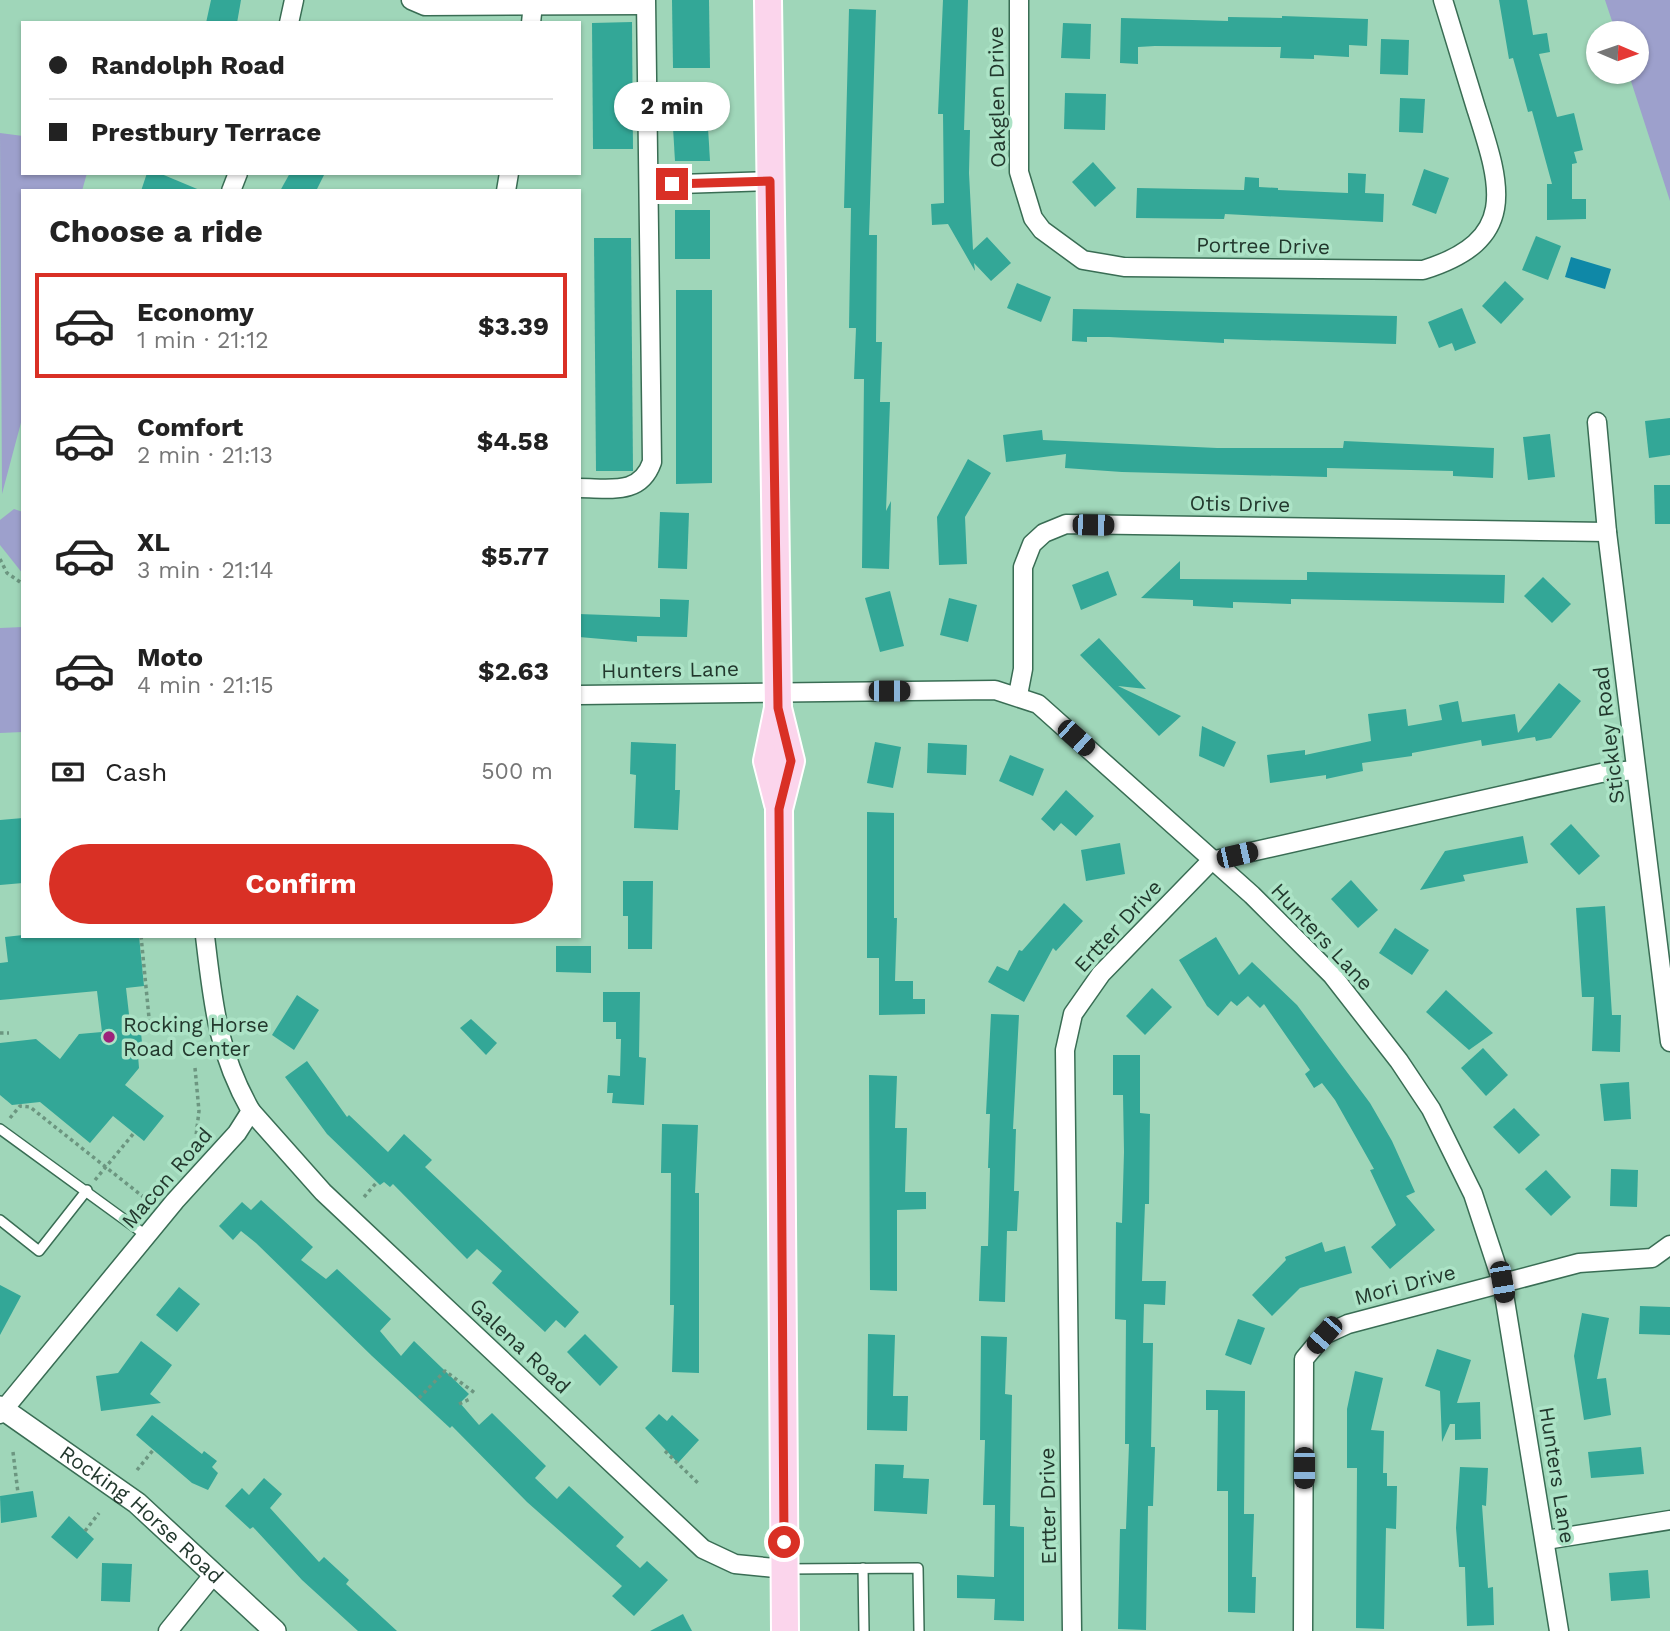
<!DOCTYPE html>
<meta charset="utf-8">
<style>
body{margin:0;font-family:"Work Sans",sans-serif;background:#f6f6f6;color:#222;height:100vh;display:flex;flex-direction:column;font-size:26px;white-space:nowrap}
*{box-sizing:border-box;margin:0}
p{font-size:23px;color:#767676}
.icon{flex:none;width:38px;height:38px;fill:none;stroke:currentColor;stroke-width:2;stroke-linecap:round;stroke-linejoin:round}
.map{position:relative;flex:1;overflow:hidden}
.drawer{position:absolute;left:21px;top:189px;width:560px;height:749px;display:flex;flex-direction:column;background:#fff;border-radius:0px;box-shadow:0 2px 5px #0004}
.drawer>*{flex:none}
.guide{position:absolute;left:21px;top:21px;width:560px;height:154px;border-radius:0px;box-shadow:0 2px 5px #0004;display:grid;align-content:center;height:154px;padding:0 28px;background:#fff}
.needle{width:46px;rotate:92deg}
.buttons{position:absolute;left:1586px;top:21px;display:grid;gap:14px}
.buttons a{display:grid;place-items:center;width:63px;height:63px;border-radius:50%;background:#fff;box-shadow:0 2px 5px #0004;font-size:35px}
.end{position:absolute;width:32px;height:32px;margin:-16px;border:9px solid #d93025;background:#fff;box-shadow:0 0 0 4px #fff}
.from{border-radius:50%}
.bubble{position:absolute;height:49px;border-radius:24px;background:#fff;box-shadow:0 2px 5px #0004;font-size:23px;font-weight:700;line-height:49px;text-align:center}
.car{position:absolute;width:21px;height:42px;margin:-21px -10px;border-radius:9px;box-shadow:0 0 5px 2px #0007;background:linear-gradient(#222 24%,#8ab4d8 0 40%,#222 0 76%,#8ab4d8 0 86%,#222 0)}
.guide b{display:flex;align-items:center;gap:24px;height:66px;font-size:26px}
.guide b+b{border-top:2px solid #e0e0e0}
.guide i{width:18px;height:18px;background:#222}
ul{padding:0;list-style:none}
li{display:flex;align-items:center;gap:21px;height:105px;margin:0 14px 10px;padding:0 14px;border:4px solid transparent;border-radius:0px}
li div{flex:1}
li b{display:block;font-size:26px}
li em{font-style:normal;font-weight:700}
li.current{border-color:#d93025}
li>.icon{width:63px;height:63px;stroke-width:1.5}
h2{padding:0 28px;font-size:32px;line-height:84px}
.pay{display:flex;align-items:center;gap:18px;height:77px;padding:0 28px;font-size:26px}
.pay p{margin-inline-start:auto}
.action{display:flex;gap:14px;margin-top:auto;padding:14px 28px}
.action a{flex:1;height:80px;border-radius:42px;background:#d93025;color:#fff;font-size:28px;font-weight:700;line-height:80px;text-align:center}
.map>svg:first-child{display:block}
</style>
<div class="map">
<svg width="1670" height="1631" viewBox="0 0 1670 1631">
<rect width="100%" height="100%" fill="#9fd6b9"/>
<g fill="#9da0cc">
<path d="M1605 0H1670V201L1628 72H1636V33H1616Z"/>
<path d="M0 133 23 136V173H87L82 191H23V415L2 494Z"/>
<path d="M14 509 23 512V574L0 545V520Z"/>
<path d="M23 627V732L0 733V628Z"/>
</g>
<path fill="#0f88a7" d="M1571 257 1611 269 1605 289 1565 277Z"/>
<g fill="#33a797">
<path d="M211 0H241L237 23H206Z"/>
<path d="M672 0H709L710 68H673Z"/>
<path d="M943 0H968L964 130H970L969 173 973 250 987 237 1011 263 991 281 974 263 975 271 948 224 932 225 931 204 944 203 943 114H938Z"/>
<path d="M1499 0H1527L1533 35 1547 33 1550 52 1539 54 1557 117 1574 113 1583 150 1574 152 1577 163 1572 164V199H1586V219L1547 220V184H1552L1532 111 1528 112 1513 58 1509 59Z"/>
<path d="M849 9 876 10 869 235H877L876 342H882L880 402H890L886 511 891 501 889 569 862 568 864 379H854L856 328H849L851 208H844Z"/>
<path d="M1282 16 1368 19 1367 46 1349 45V57L1314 55V59L1280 58 1281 47 1155 46 1138 47V64L1120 63 1121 18 1228 21V17L1282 18Z"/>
<path d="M632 22 633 149H593L592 23Z"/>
<path d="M1063 23 1091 24 1090 59 1061 58Z"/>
<path d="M1381 39 1409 40 1408 75 1380 74Z"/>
<path d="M1065 93 1106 94 1105 130 1064 129Z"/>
<path d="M1400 98 1425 99 1423 133 1399 132Z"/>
<path d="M672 111H707L710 161H675Z"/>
<path d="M1093 162 1116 188 1095 207 1072 182Z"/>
<path d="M1424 169 1449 178 1436 214 1412 205Z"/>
<path d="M147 173H159L202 191H141Z"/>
<path d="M290 173H325L316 191H280Z"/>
<path d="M1348 173 1366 174 1365 193 1384 194 1383 222 1225 214 1224 219 1136 218 1137 188 1244 190 1245 177 1259 178V187L1278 188V190L1348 193Z"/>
<rect x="675" y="210" width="35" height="49"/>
<path d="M1536 236 1561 246 1548 280 1522 270Z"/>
<path d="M594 238H631L633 471H596Z"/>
<path d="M1505 281 1524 299 1501 324 1482 306Z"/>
<path d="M1017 283 1051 297 1041 322 1007 308Z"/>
<path d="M676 290H712V483L676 484Z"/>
<path d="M1462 308 1476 343 1455 351 1452 343 1439 348 1428 322Z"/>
<path d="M1073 309 1397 316 1396 344 1224 339V343L1109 337H1087V342L1072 341Z"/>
<path d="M1670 418V455L1649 458 1645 421Z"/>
<path d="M1042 430 1043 440 1217 448H1343L1344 441 1494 448 1493 478 1453 476V471L1327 468V477L1122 472 1065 468 1066 454 1006 462 1003 435Z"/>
<path d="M1550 434 1555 477 1528 480 1523 437Z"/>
<path d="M968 459 991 473 965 517 967 564 939 565 937 517Z"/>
<path d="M1654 485H1670V524H1655Z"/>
<path d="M660 512 689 513 687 569 658 568Z"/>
<path d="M1180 561V579L1307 580V572L1505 575 1504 603 1291 599V604L1233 602V608L1193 606V600L1141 598Z"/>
<path d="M1108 571 1117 595 1081 610 1072 585Z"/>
<path d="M1543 577 1571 604 1552 623 1524 596Z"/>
<path d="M890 591 904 646 880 652 865 598Z"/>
<path d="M949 598 977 605 968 642 940 635Z"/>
<path d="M660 599 689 600 687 637 637 636V642L579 637V614L660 617Z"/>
<path d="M1099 638 1146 689 1118 686 1181 716 1159 736 1080 655Z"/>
<path d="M1559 683 1581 701 1551 738 1536 741 1535 737 1482 746 1481 740 1412 753V756L1362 763 1363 771 1326 779V775L1270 783 1267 755 1305 750V755L1371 741 1368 714 1406 709 1408 726 1442 720 1439 705 1458 701 1462 722 1515 714 1518 733Z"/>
<path d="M1202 726 1236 742 1224 767 1199 756Z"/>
<path d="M631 742 676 744 675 790H680L678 830 634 828 636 775 630 774Z"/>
<path d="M875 742 901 747 893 788 867 783Z"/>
<path d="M928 743 967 745 966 775 927 773Z"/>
<path d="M1010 755 1044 769 1033 796 999 781Z"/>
<path d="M1066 790 1094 816 1076 836 1061 823 1054 831 1041 819Z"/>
<path d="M867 812 894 813V918H897L895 981H913V999H925V1014L879 1015V958H867Z"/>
<path d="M23 818V883L0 885V820Z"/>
<path d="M1571 824 1600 856 1579 875 1550 844Z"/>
<path d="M1523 836 1528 863 1463 875 1465 881 1420 890 1445 851Z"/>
<path d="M1120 843 1125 874 1086 881 1081 850Z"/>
<path d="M1351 880 1378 910 1358 928 1331 899Z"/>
<path d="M623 881H653L652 949H628V916H623Z"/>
<path d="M1064 903 1083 921 1056 951 1053 948 1024 1002 988 982 997 966 1008 971 1019 950 1022 951Z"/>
<path d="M1605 906 1612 1015H1621L1620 1052 1592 1051 1594 997H1582L1576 908Z"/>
<path d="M1395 928 1429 950 1412 975 1379 953Z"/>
<path d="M23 935 139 936 144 986 126 988 130 1023 140 1022 142 1043H137L139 1068 125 1085 164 1116 144 1141 113 1116 90 1143 40 1102 12 1105 0 1095V1043L36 1039 60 1059 79 1034 102 1032 97 991 0 1000V963L8 962 5 937Z"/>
<path d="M1216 937 1239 975 1252 962 1297 1005 1370 1103 1392 1141 1415 1192 1406 1196 1435 1230 1390 1269 1371 1247 1396 1225 1370 1170 1374 1169 1335 1100 1322 1083 1314 1088 1305 1074 1310 1070 1264 1004 1260 1008 1248 996 1237 1006 1231 1001 1218 1016 1207 1006 1179 960Z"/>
<path d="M556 946H591V973L556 972Z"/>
<path d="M1152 988 1172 1007 1145 1035 1126 1016Z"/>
<path d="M1446 990 1493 1033 1469 1050 1426 1012Z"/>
<path d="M603 992H640L639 1057 646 1058 644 1105 612 1103 613 1093H607L608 1075 620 1076 621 1039H616V1022H603Z"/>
<path d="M297 995 319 1010 294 1050 272 1035Z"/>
<path d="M991 1014 1019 1015 1013 1129H1016L1014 1191H1019L1017 1231H1007L1005 1302 979 1301 981 1246H988L990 1168H988L990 1114H986Z"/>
<path d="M471 1019 497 1043 486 1055 460 1028Z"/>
<path d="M1483 1048 1508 1075 1486 1096 1461 1068Z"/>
<path d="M1113 1055H1140V1113L1150 1114 1149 1204H1145L1142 1281H1166L1165 1305 1144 1304 1143 1343H1153L1151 1447H1155L1153 1506H1148L1146 1630 1118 1629 1120 1529H1126L1129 1444H1125L1126 1320 1115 1319 1116 1222 1122 1223 1124 1152 1123 1095H1113Z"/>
<path d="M307 1061 347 1117 349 1115 388 1152 404 1134 432 1160 425 1167 579 1312 565 1328 556 1320 545 1332 492 1283 502 1271 477 1249 467 1259 393 1184 390 1187 384 1182 380 1185 327 1134 285 1077Z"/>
<path d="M869 1075 897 1076 895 1128H907L905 1192H926V1209L897 1210V1291L870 1290Z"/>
<path d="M1629 1082 1631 1119 1604 1121 1600 1084Z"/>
<path d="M1514 1108 1540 1135 1519 1154 1493 1127Z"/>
<path d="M662 1124 698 1125 695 1193H699V1373L672 1372 674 1305H670L671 1173H661Z"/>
<path d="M1611 1169 1638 1170 1637 1207 1610 1206Z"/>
<path d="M1546 1170 1571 1197 1551 1216 1525 1189Z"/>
<path d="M261 1200 313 1247 301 1260 326 1279 337 1269 391 1319 380 1331 401 1356 414 1341 469 1394 460 1403 479 1425 492 1413 546 1466 535 1478 557 1499 569 1486 624 1537 616 1546 640 1568 647 1561 668 1580 634 1616 612 1596 622 1586 527 1502 452 1426 450 1428 372 1356 256 1243 241 1231 233 1240 219 1226 242 1202 251 1210Z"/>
<path d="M1322 1242 1325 1252 1345 1246 1352 1273 1300 1288 1272 1316 1252 1295 1286 1260 1285 1257Z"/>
<path d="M0 1285 21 1296 0 1335Z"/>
<path d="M179 1287 200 1304 177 1332 156 1315Z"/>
<path d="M1640 1306 1670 1307V1335L1639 1334Z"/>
<path d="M1582 1313 1609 1318 1597 1379 1606 1378 1611 1415 1584 1420 1574 1356Z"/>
<path d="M1238 1319 1265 1328 1251 1365 1225 1355Z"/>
<path d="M585 1334 618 1367 600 1386 567 1352Z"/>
<path d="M868 1334 895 1335 893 1396H908L907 1431 867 1430Z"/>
<path d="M981 1336 1007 1337 1005 1394 1012 1395 1010 1526 1024 1527V1621L994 1620 995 1599 957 1598V1575L994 1577 995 1505H983L985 1440H980Z"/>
<path d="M141 1341 172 1365 150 1394 161 1403 101 1411 96 1376 118 1373Z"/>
<path d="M1437 1349 1471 1360 1457 1403 1480 1402 1481 1439 1455 1440V1424H1450L1442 1442 1440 1391 1425 1386Z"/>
<path d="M1355 1371 1383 1378 1371 1430 1384 1431 1383 1473H1387V1486H1397L1396 1529 1386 1528 1384 1629 1356 1628 1357 1468H1347V1409Z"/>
<path d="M1206 1390 1245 1391 1244 1514H1254L1252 1577H1256L1255 1613 1228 1612V1491H1217L1218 1410H1206Z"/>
<path d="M659 1414 667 1421 672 1415 699 1440 678 1463 645 1428Z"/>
<path d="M152 1415 202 1454 204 1451 217 1461 212 1467 218 1473 208 1490 192 1483 136 1435Z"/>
<path d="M1641 1447 1644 1474 1591 1478 1588 1452Z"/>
<path d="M875 1464 904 1465 903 1478 929 1479 927 1514 874 1511Z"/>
<path d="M1460 1467 1488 1468 1486 1506 1482 1505 1488 1588 1493 1587 1494 1625 1467 1626 1465 1567H1459L1456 1528Z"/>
<path d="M264 1478 282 1494 270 1508 319 1562 324 1557 349 1580 346 1584 397 1631H358L302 1580 253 1527 250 1529 225 1506 242 1488 249 1495Z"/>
<path d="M33 1491 37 1517 1 1523 0 1496Z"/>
<path d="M69 1516 94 1539 77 1559 51 1537Z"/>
<path d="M102 1563 132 1564 130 1602 101 1601Z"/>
<path d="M1648 1570 1650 1598 1611 1601 1609 1573Z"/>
<path d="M683 1614 692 1631H650Z"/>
</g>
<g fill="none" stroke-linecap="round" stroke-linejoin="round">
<defs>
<g id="service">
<path d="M0 1129 147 1236"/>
<path d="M0 1220 39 1251 87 1190"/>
<path d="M863 1568 864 1631"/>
<path d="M786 1569 918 1568 919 1631"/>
</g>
<g id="minor">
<path d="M411 0 425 6 645 5"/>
<path d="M1019 0V172L1033 218 1042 230 1083 260 1124 267 1423 270C1520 240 1501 186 1476 108 1465 72 1454 36 1443 0"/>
<path d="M289 23 294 0"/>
<path d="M531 23 533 4"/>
<path d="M649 185 770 181"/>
<path d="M231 191 238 173"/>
<path d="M506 191 509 173"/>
<path d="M1597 422 1607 532 1670 1042"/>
<path d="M579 488C610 488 640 496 652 462L646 0"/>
<path d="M579 695 995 690 1038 704 1252 895 1332 975 1399 1061 1431 1109 1473 1194 1502 1282 1559 1631"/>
<path d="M1018 695 1023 669V567L1032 544 1044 533 1066 524 1607 532"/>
<path d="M251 1111 323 1192 703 1549 735 1564 785 1569"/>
<path d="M0 1414 175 1201 237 1133 251 1111C217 1051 213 1003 205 936"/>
<path d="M1546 1540 1670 1520"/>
<path d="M168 1631 214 1574"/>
<path d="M1072 1631 1065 1050 1073 1014 1101 974 1211 861 1601 773 1636 770"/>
<path d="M1303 1631 1304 1359 1324 1335 1348 1324 1579 1263 1652 1258 1670 1245"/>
</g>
<g id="tertiary">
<path id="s1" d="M0 1407 137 1503 275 1631"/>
</g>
<g id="primary">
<path d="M768 0 778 708 767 761 778 804"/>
<path d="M778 708 791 761 779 809 785 1631"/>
</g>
</defs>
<use href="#service" stroke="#396d54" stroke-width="12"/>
<use href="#minor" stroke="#396d54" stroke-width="21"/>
<use href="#tertiary" stroke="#396d54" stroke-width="24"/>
<use href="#primary" stroke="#fff" stroke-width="30"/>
<g stroke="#6c9680" stroke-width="3.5" stroke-dasharray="3.5 3.5" stroke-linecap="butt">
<path d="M0 559 7 573 23 584"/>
<path d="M141 936 150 1028"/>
<path d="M141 1029 190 1023"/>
<path d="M0 1033H9"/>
<path d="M195 1068 199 1111 196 1136"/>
<path d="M10 1118 20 1106 30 1107 146 1199"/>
<path d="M95 1180 134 1133"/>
<path d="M364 1197 377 1182"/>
<path d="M419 1398 445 1371 475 1393"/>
<path d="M459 1404 470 1399"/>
<path d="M665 1451 700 1485"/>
<path d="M13 1452 18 1493"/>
<path d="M137 1470 154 1449"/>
<path d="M85 1531 99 1513"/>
</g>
<use href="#service" stroke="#fff" stroke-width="9"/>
<use href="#minor" stroke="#fff" stroke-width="18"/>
<use href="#tertiary" stroke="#fff" stroke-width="21"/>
<use href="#primary" stroke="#fbd5ec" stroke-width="26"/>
</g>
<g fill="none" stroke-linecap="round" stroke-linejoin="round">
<path stroke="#d93025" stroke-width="9" d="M672 184 770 181 778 708 791 761 779 809 784 1542"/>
</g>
<circle fill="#9c227b" stroke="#ace3c6" stroke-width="2.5" cx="109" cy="1037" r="7"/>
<g text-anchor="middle" stroke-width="7" stroke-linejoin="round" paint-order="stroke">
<g font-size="21" fill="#22382d" stroke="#ace3c6">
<text transform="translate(997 97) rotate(-91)" y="7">Oakglen Drive</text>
<text transform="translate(1263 246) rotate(1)" y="7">Portree Drive</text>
<text transform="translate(1240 504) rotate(1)" y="7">Otis Drive</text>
<text transform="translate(670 670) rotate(-1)" y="7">Hunters Lane</text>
<text transform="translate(1609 735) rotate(-97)" y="7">Stickley Road</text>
<text transform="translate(1118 926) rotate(-47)" y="7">Ertter Drive</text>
<text transform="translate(1322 937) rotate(47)" y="7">Hunters Lane</text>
<text transform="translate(167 1178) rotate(-49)" y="7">Macon Road</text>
<text transform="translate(1405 1285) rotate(-15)" y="7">Mori Drive</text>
<text transform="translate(520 1346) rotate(43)" y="7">Galena Road</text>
<text transform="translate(1557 1475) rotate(81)" y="7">Hunters Lane</text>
<text transform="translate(1048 1506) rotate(-91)" y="7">Ertter Drive</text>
<text dy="7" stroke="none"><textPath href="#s1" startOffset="178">Rocking Horse Road</textPath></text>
</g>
<g font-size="21" fill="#22382d" stroke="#ace3c6" text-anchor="start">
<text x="123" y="1032">Rocking Horse<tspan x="123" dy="24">Road Center</tspan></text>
</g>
</g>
</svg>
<div class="buttons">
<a><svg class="needle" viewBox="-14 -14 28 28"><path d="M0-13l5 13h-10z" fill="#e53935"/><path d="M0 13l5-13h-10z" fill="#767676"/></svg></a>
</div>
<i class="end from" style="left:784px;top:1542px"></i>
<i class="end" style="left:672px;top:184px"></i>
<div class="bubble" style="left:614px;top:82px;width:116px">2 min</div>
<i class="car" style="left:1093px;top:525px;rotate:91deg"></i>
<i class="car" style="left:889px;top:691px;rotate:90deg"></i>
<i class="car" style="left:1076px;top:738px;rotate:132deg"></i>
<i class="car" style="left:1237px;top:855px;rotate:77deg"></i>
<i class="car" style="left:1502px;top:1282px;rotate:170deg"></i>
<i class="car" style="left:1324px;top:1335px;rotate:221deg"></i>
<i class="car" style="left:1304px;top:1468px;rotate:180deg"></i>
<div class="guide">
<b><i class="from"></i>Randolph Road</b>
<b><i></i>Prestbury Terrace</b>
</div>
<section class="drawer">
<h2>Choose a ride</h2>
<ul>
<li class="current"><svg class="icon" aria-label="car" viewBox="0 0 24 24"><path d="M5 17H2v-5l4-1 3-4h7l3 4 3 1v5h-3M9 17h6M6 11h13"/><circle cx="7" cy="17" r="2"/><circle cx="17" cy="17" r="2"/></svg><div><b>Economy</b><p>1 min · 21:12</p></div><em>$3.39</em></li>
<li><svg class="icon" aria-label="car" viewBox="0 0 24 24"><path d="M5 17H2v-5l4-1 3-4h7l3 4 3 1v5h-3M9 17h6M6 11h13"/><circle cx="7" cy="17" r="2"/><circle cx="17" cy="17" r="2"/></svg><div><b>Comfort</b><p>2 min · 21:13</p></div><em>$4.58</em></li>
<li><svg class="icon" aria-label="car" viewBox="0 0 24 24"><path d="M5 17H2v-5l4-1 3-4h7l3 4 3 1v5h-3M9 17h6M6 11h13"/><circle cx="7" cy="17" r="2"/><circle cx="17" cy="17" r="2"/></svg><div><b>XL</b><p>3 min · 21:14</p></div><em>$5.77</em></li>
<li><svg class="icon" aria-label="car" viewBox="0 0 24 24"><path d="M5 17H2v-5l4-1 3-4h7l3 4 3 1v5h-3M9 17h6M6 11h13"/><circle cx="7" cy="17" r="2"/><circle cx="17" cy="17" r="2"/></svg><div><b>Moto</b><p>4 min · 21:15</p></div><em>$2.63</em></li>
</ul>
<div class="pay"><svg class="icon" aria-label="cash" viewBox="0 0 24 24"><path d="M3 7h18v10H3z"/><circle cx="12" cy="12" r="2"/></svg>Cash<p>500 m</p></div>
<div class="action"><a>Confirm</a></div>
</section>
</div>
